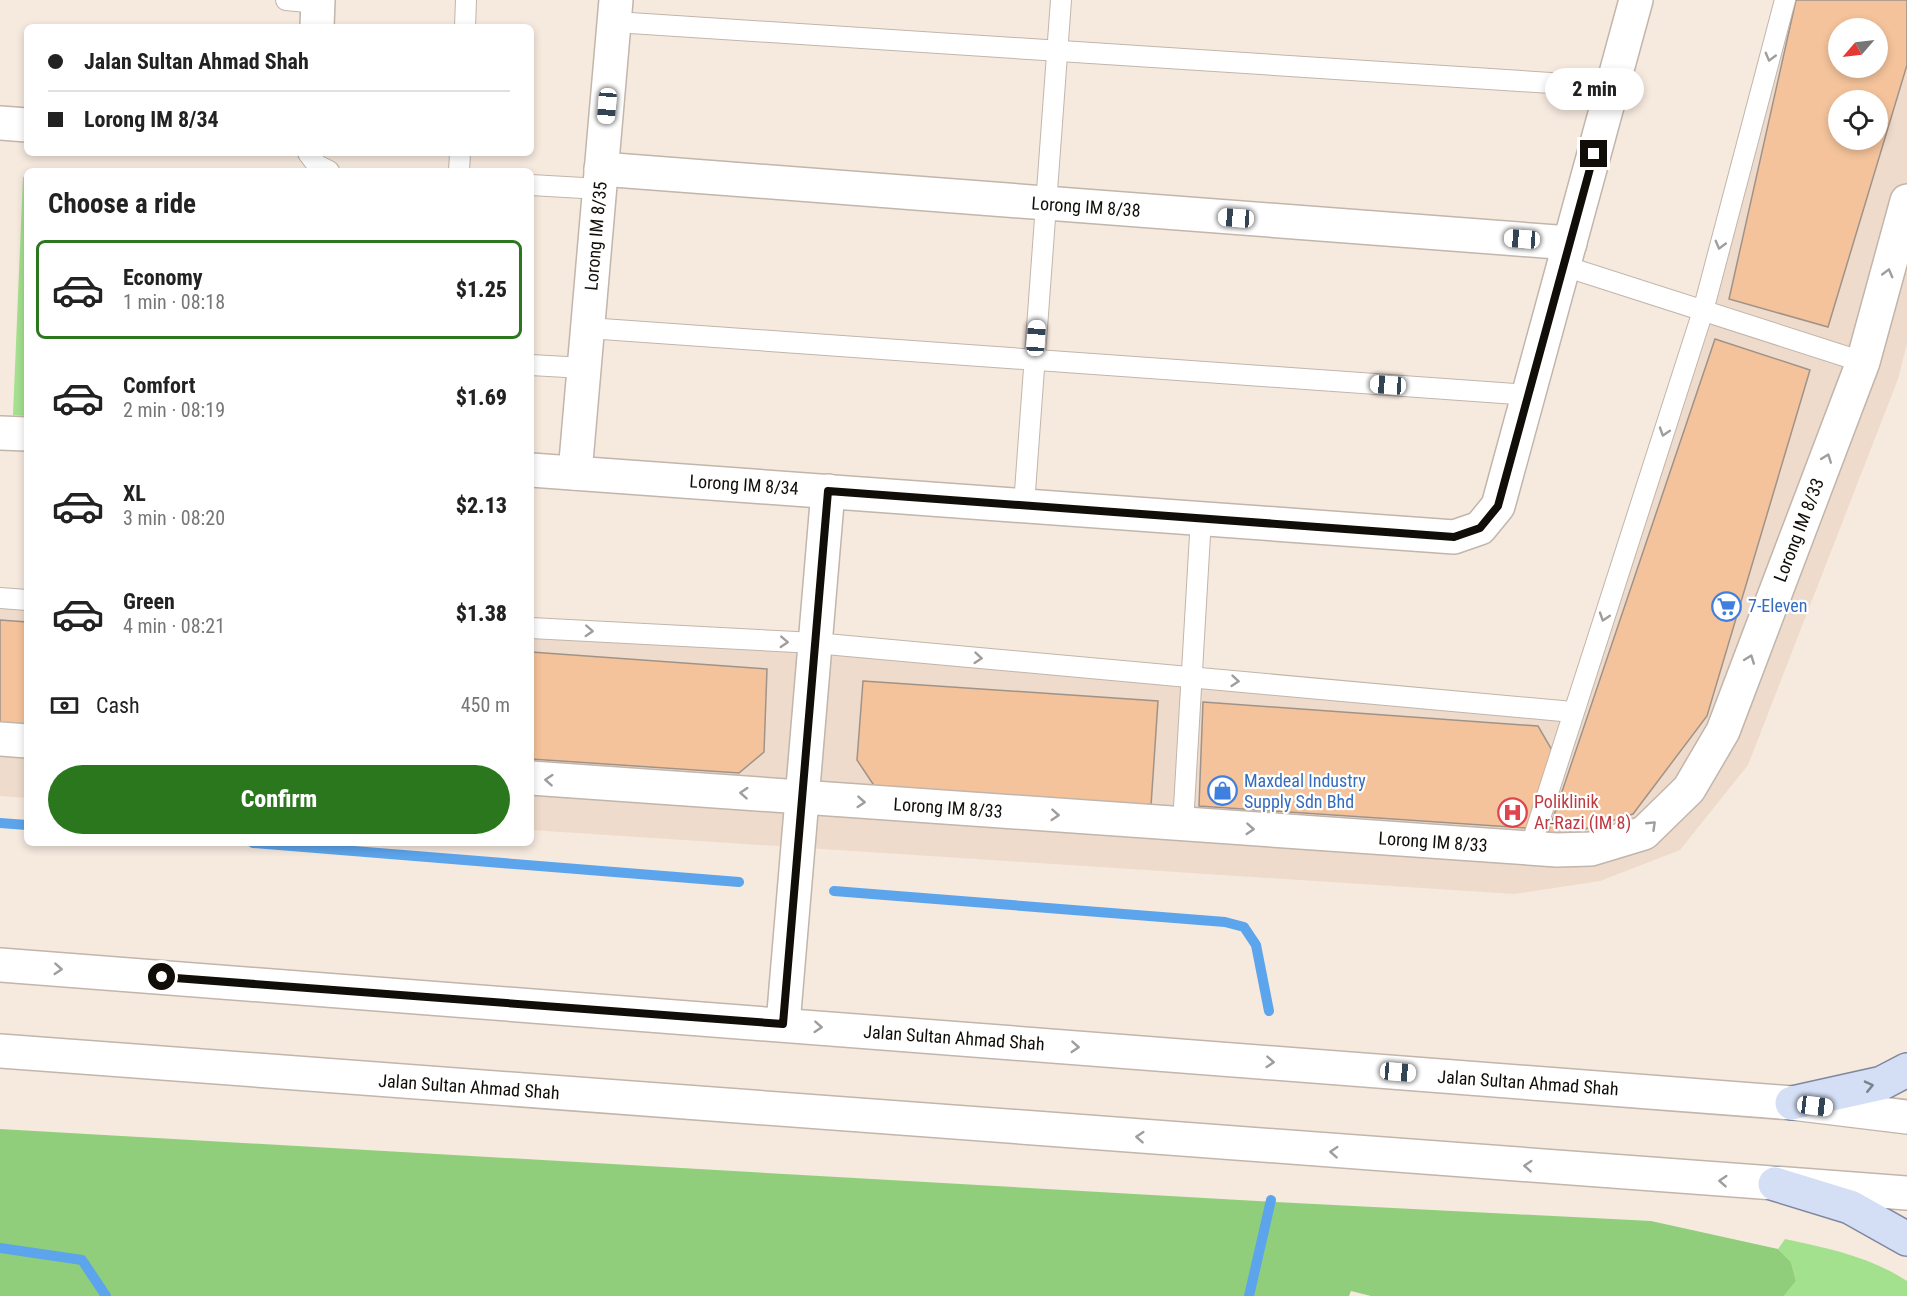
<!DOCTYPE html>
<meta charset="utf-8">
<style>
body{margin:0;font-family:"Roboto Condensed",sans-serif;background:#f2f2f2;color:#222;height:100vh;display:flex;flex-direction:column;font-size:22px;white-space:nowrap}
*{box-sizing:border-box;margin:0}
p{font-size:20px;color:#767676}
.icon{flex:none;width:33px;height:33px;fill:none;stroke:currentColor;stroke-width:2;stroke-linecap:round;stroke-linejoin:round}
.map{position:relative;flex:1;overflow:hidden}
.side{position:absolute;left:24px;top:168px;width:510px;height:678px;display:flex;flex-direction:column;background:#fff;border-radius:9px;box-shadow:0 3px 9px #0003}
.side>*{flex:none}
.hud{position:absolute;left:24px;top:24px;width:510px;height:132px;border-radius:9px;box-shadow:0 3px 9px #0003;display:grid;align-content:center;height:132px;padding:0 24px;background:#fff}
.needle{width:39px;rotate:242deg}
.tools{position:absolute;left:1828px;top:18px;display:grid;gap:12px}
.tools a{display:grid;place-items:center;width:60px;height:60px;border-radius:50%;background:#fff;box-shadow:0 3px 9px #0003;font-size:30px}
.end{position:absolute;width:27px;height:27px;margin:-14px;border:8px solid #110d09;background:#fff;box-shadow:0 0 0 3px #fff}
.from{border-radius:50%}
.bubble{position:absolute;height:42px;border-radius:21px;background:#fff;box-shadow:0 3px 9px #0003;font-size:20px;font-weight:800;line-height:42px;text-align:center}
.car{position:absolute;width:18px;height:36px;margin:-18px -9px;border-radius:8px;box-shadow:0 0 4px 2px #0007;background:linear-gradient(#fff 24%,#345 0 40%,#fff 0 76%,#345 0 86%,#fff 0)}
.hud b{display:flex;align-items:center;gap:21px;height:57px;font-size:22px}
.hud b+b{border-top:2px solid #e0e0e0}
.hud i{width:15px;height:15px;background:#222}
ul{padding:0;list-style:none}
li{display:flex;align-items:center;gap:18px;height:99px;margin:0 12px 9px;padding:0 12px;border:3px solid transparent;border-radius:9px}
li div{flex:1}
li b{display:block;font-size:22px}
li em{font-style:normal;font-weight:800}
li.current{border-color:#2b771d}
li>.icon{width:54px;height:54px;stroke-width:1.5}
h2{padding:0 24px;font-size:27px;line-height:72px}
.pay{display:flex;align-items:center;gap:15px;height:66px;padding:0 24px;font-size:22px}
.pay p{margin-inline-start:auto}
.primary-button{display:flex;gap:12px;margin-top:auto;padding:12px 24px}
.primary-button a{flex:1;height:69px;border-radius:36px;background:#2b771d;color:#fff;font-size:24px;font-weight:800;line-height:69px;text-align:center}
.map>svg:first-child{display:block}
</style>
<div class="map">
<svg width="1907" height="1296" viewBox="0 0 1907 1296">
<rect width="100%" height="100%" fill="#f6e9de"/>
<g fill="#eedbcb" fill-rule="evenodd">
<path d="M1778 0H1907V343L1898 379 1748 765 1680 850 1600 881 1514 894 531 830V633L1578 702 1714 272ZM1839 28H1878V68H1839ZM1839 100H1878V140H1839Z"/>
<path d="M0 598 27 600V798L0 796Z"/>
</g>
<g fill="#a4e18f">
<path d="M23 177H27V416L13 415Z"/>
<path d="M1785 1239C1827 1248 1871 1257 1907 1281V1296H1784L1796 1281 1791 1262 1778 1249Z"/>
</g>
<path fill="#90ce7b" d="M0 1129 1257 1201 1651 1221 1778 1249 1791 1262 1796 1281 1784 1296H1371L1351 1291 1349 1296H0Z"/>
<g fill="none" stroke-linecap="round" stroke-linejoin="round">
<g stroke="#5ca4eb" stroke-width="10">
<path d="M0 823 27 825"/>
<path d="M253 843 739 882"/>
<path d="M834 891 1225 922 1244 927 1256 945 1269 1011"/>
<path d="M0 1248 82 1260 106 1296"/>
<path d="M1249 1296 1271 1200"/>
</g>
</g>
<g fill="#f4c39b" stroke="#9f9389" stroke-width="1.5" fill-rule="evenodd">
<path d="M1796 0H1907V65L1828 327 1729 299ZM1839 28H1878V68H1839ZM1839 100H1878V140H1839Z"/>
<path d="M1715 339 1810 370 1707 716 1633 814 1563 836 1548 833Z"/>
<path d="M0 620 27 622V730L0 728Z"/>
<path d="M531 652 767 669 764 752 739 773 531 759Z"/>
<path d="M863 681 1158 701 1151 806 875 787 857 760Z"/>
<path d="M1203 702 1538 726 1552 750 1527 828 1199 806Z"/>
</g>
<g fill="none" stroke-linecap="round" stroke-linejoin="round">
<defs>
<g id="lane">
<path d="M286 0 318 3"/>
<path d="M615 22 1612 87"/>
<path d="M465 27 466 0"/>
<path d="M308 153 317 165 329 171"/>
<path d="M459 171 460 153"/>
<path d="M531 185 600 189"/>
<path d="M1564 266 1863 362"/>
<path d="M588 328 1529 395"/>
<path d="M531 365 584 368"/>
<path d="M1024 505 1061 0"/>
<path d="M0 598 27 600"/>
<path d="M531 628 815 643 1573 712"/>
<path d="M1183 824 1201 518"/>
<path d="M1530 849 1703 311 1785 0"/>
</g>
<g id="street">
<path d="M317 27 318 0"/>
<path d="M0 123 27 125"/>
<path d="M601 169 1570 243"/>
<path d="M0 433 27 434"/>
<path d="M531 470 1454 537 1480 528 1498 506 1636 0"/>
<path d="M575 473 616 0"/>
<path d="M0 739 27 741"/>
<path d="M531 778 1557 850 1591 849 1644 833 1689 789 1723 731 1863 362 1907 201"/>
<path d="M783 1024 828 491"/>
</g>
<g id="secondary">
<path d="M0 965 1792 1103 1907 1117"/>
<path d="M0 1051 1907 1193"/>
</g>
<g id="primary">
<path d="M1792 1103 1882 1083 1907 1070"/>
<path d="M1775 1184 1850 1207 1907 1239"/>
</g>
</defs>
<use href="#lane" stroke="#c2b5ab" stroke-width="22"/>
<use href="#street" stroke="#c2b5ab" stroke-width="36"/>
<use href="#secondary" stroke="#c2b5ab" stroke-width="36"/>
<use href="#primary" stroke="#7e879e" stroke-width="36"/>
<use href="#lane" stroke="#fff" stroke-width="20"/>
<use href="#street" stroke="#fff" stroke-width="33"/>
<use href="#secondary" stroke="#fff" stroke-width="33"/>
<use href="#primary" stroke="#d4dff5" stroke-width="33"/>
</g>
<defs><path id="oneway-chevron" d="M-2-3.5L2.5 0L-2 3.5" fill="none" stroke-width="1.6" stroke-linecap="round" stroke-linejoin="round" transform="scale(1.5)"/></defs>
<g stroke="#a09e9d">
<use href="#oneway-chevron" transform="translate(1770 57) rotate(105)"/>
<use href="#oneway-chevron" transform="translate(1720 245) rotate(105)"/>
<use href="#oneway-chevron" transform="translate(1888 273) rotate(-75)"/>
<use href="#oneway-chevron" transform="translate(1664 432) rotate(108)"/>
<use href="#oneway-chevron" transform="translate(1827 458) rotate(-69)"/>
<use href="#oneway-chevron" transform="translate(1604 617) rotate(108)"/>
<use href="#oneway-chevron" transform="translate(589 631) rotate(3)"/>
<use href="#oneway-chevron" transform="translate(784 642) rotate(3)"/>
<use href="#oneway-chevron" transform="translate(978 658) rotate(5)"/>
<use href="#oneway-chevron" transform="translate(1750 659) rotate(-69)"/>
<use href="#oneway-chevron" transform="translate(1235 681) rotate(5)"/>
<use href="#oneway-chevron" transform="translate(549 780) rotate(-176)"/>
<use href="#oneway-chevron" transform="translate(744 793) rotate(-176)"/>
<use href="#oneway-chevron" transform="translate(861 802) rotate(4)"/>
<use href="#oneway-chevron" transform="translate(1055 815) rotate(4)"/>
<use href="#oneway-chevron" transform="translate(1652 825) rotate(-44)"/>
<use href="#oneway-chevron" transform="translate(1250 829) rotate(4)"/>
<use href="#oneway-chevron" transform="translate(58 969) rotate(4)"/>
<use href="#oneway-chevron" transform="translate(818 1027) rotate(4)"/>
<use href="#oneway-chevron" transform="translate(1075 1047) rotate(4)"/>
<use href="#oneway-chevron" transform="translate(1270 1062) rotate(4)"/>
<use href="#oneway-chevron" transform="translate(1140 1137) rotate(-176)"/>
<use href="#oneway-chevron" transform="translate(1334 1152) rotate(-176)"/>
<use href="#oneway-chevron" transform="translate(1528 1166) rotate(-176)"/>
<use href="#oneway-chevron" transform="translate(1723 1181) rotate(-176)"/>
</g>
<use stroke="#7c808b" href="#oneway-chevron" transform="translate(1869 1086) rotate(-13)"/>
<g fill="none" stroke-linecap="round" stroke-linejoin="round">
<path stroke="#110d09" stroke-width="8" d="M162 977 783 1024 828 491 1454 537 1480 528 1498 506 1594 154"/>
</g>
<defs>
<symbol id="supermarket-ring" viewBox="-11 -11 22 22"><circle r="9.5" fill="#fff" stroke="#3f7fe0" stroke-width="1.5"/><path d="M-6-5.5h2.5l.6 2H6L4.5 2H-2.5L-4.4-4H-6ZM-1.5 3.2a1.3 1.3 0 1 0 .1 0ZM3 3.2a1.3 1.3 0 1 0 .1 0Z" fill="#3f7fe0"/></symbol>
<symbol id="shop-ring" viewBox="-11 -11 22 22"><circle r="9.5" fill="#fff" stroke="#3f7fe0" stroke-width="1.5"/><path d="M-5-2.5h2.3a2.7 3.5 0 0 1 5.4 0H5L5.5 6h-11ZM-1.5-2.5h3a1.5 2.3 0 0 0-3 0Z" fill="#3f7fe0"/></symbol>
<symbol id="hospital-ring" viewBox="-11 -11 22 22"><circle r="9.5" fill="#fff" stroke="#e0444e" stroke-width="1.5"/><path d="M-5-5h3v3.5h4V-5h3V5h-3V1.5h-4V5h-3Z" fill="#e0444e"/></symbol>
</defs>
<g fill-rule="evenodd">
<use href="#supermarket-ring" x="1710" y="590" width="33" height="33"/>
<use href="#shop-ring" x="1206" y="774" width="33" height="33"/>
<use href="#hospital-ring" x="1496" y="796" width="33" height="33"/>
</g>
<g text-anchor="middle" stroke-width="4.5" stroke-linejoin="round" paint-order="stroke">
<g font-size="18" fill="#110d09" stroke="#fff">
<text transform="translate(1086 207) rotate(4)" y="6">Lorong IM 8/38</text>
<text transform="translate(596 236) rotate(-85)" y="6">Lorong IM 8/35</text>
<text transform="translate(744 485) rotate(4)" y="6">Lorong IM 8/34</text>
<text transform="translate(1799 530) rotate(-69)" y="6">Lorong IM 8/33</text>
<text transform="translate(948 808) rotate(4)" y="6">Lorong IM 8/33</text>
<text transform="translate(1433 842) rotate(4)" y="6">Lorong IM 8/33</text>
<text transform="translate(954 1038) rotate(4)" y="6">Jalan Sultan Ahmad Shah</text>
<text transform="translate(1528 1083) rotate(4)" y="6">Jalan Sultan Ahmad Shah</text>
<text transform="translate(469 1087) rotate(4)" y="6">Jalan Sultan Ahmad Shah</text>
</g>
<g font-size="18" fill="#366cbe" stroke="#fff" text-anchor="start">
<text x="1748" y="612">7-Eleven</text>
<text x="1244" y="787">Maxdeal Industry<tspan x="1244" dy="21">Supply Sdn Bhd</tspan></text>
</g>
<g font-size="18" fill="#be3a42" stroke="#fff" text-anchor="start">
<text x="1534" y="808">Poliklinik<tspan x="1534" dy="21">Ar-Razi (IM 8)</tspan></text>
</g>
</g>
</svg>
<div class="tools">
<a><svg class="needle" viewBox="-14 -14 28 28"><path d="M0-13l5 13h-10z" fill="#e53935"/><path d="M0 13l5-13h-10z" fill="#767676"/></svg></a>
<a><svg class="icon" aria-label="locate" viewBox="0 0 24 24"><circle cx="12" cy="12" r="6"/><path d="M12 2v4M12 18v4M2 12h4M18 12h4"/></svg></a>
</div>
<i class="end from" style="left:162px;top:977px"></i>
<i class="end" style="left:1594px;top:154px"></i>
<div class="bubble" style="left:1545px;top:68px;width:99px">2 min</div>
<i class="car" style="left:607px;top:106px;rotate:185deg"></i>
<i class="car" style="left:1236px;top:218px;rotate:274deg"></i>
<i class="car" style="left:1522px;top:239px;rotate:274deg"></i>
<i class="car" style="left:1036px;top:338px;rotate:4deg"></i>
<i class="car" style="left:1388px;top:385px;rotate:274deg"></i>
<i class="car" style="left:1398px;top:1072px;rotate:95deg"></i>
<i class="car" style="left:1815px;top:1106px;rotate:97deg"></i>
<div class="hud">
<b><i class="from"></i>Jalan Sultan Ahmad Shah</b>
<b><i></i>Lorong IM 8/34</b>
</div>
<section class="side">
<h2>Choose a ride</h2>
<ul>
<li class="current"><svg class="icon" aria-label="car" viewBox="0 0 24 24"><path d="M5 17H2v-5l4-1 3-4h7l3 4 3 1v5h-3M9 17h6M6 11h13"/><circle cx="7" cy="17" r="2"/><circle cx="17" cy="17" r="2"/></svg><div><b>Economy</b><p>1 min · 08:18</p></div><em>$1.25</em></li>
<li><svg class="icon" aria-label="car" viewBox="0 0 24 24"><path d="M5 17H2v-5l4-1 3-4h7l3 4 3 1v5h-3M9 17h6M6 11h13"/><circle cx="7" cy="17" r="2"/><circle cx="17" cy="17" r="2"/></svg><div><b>Comfort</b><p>2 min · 08:19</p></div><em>$1.69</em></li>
<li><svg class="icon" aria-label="car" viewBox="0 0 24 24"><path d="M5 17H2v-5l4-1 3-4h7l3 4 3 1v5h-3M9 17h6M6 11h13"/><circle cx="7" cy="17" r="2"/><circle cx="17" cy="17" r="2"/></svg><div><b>XL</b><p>3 min · 08:20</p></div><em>$2.13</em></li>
<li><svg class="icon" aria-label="car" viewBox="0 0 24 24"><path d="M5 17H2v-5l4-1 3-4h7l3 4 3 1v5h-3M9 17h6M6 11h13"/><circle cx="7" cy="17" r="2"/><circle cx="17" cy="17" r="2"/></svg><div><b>Green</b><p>4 min · 08:21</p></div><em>$1.38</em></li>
</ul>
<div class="pay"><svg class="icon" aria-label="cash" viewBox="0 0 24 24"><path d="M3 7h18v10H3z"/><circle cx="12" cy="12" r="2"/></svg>Cash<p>450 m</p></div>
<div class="primary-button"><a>Confirm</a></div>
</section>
</div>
